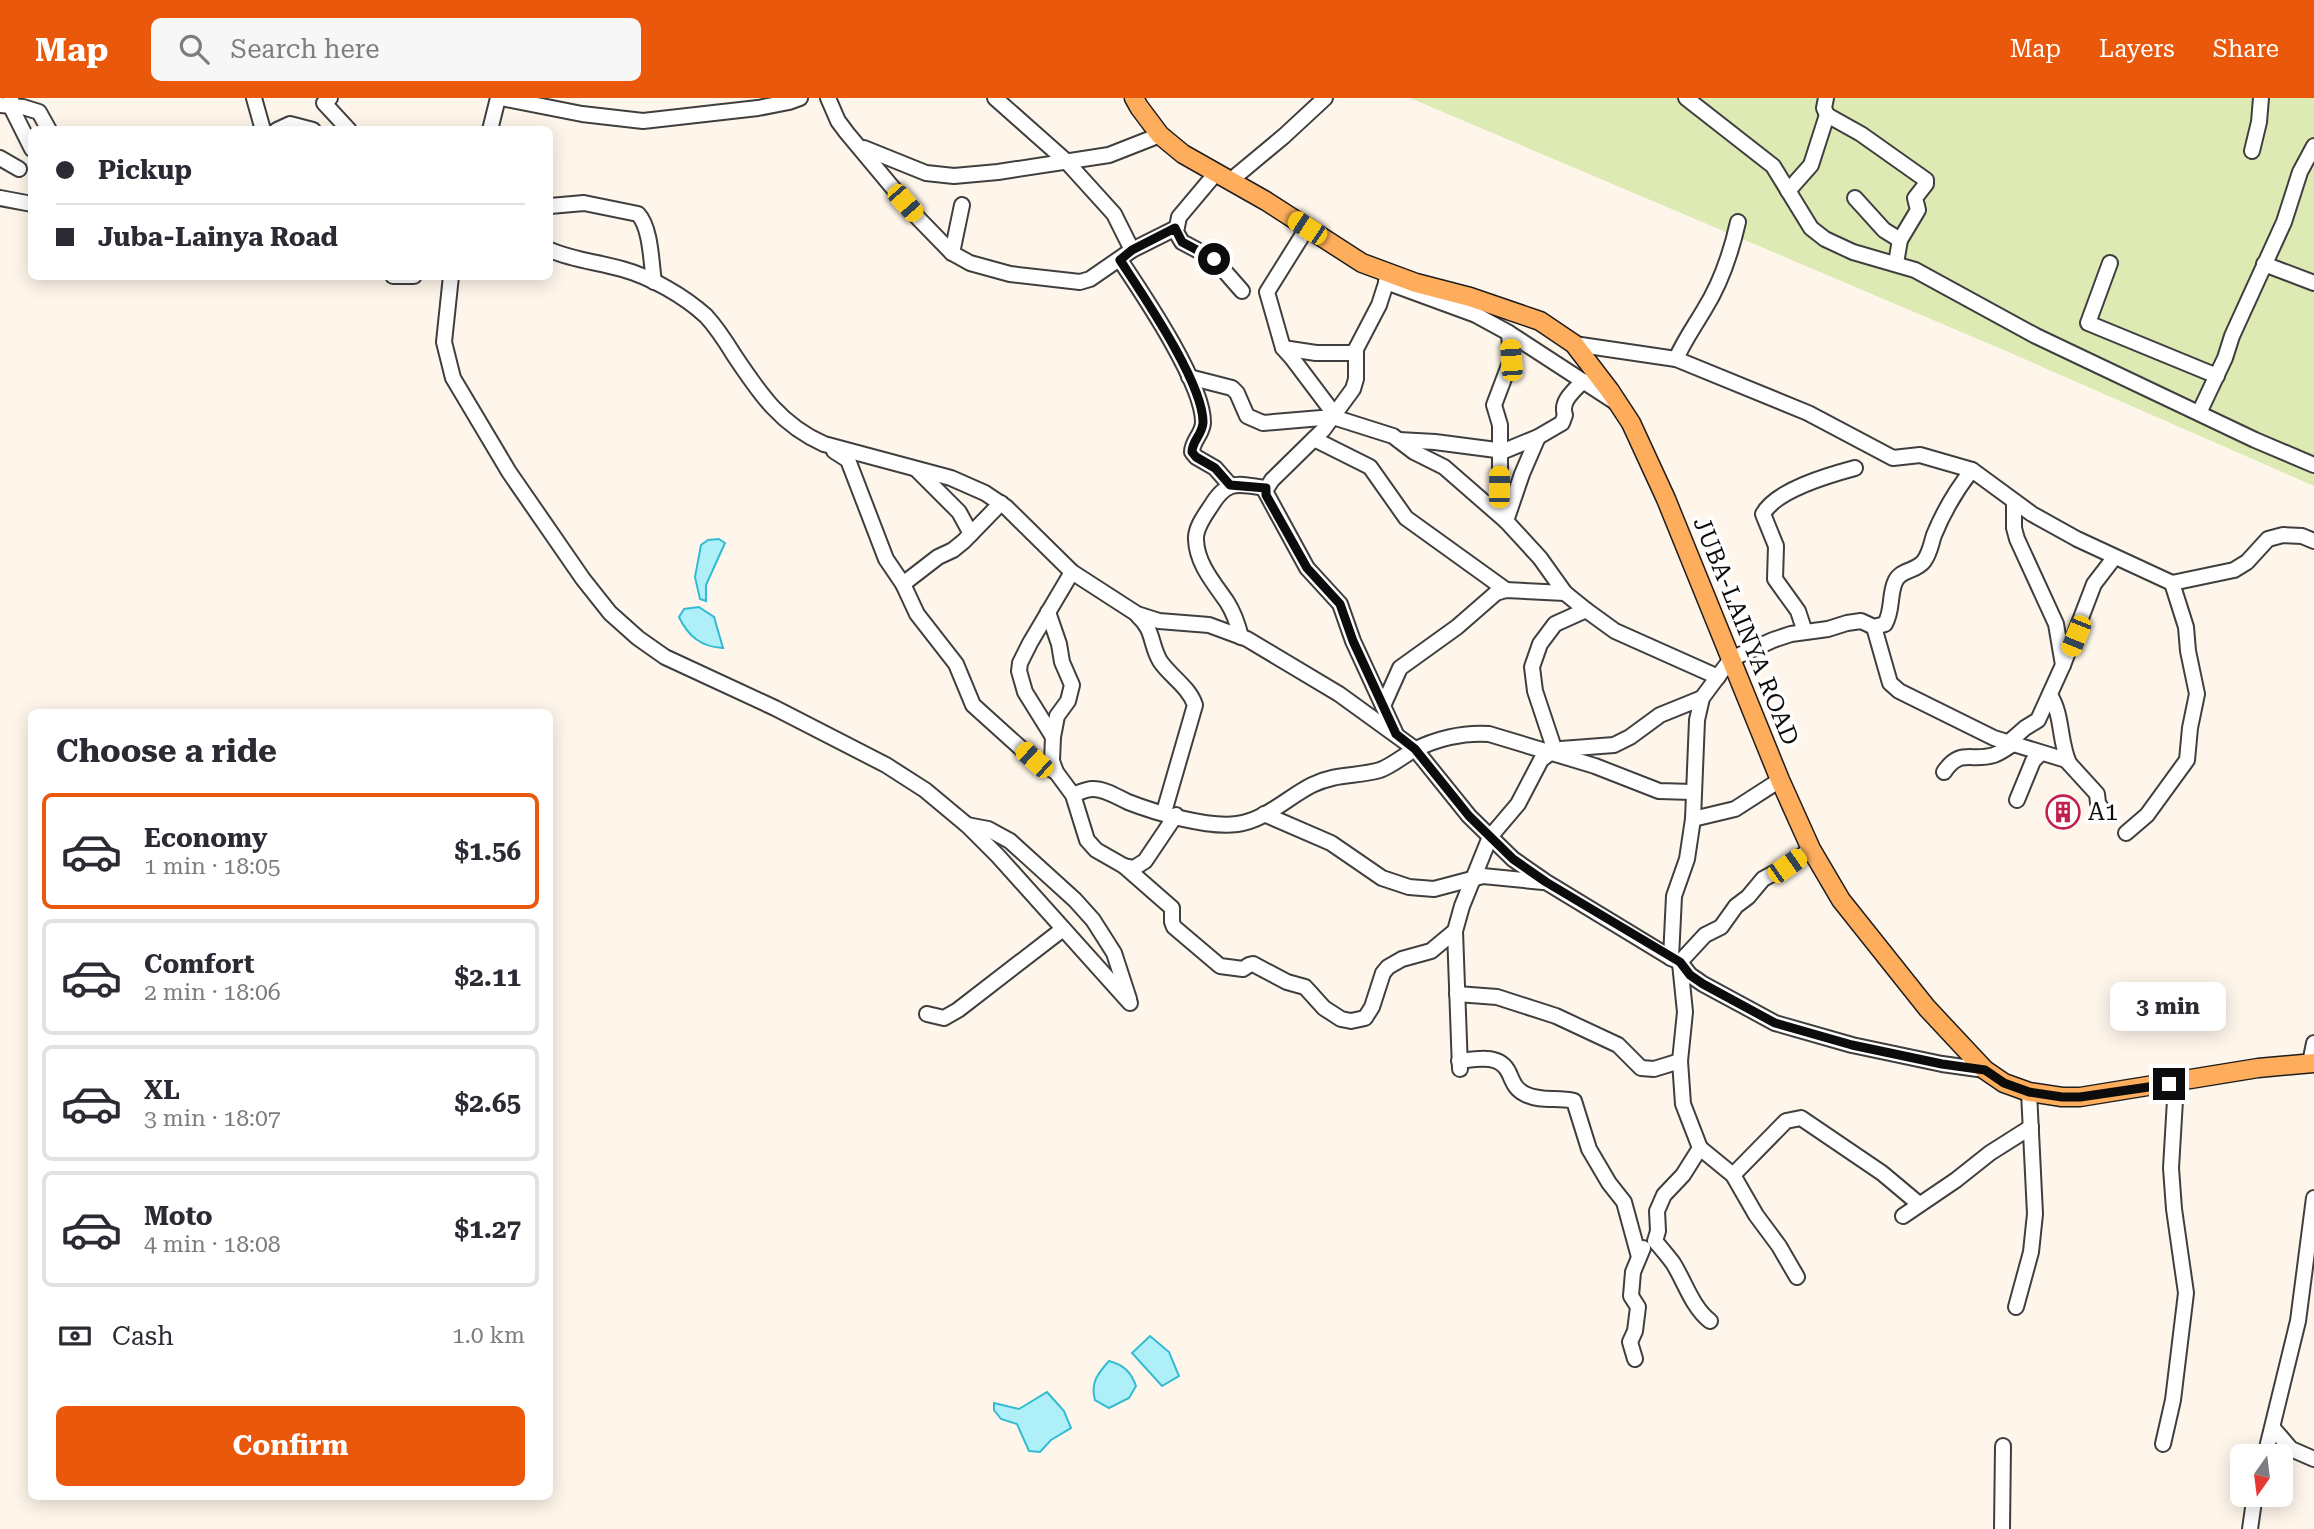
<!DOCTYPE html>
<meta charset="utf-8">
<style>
body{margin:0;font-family:"Roboto Serif",serif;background:#f7f7f7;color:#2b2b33;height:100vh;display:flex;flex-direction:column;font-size:26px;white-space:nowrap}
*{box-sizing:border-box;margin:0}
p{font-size:23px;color:#7c7c81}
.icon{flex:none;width:38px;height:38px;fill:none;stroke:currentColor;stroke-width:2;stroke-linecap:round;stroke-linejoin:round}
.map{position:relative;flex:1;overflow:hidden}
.details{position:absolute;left:28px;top:611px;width:525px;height:791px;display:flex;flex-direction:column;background:#fff;border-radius:10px;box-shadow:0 4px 18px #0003}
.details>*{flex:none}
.hud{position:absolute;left:28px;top:28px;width:525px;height:154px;border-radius:10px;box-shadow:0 4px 18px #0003;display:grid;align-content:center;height:154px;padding:0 28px;background:#fff}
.needle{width:46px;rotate:194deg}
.fabs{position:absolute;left:2230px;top:1346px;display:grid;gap:14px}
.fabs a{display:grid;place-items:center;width:63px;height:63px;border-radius:10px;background:#fff;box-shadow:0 4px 18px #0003;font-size:35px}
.end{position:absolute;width:32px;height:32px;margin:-16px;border:9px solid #0c0c0c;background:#fff;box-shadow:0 0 0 4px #fff}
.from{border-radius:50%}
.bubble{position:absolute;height:49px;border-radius:10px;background:#fff;box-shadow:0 4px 18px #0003;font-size:23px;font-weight:700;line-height:49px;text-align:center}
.car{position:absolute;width:21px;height:42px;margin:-21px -10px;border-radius:9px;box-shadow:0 0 5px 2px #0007;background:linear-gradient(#f5c518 24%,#345 0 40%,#f5c518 0 76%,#345 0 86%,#f5c518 0)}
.hud b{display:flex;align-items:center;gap:24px;height:66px;font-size:26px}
.hud b+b{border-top:2px solid #e1e1e2}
.hud i{width:18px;height:18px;background:#2b2b33}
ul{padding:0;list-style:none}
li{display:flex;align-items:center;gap:21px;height:116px;margin:0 14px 10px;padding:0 14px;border:4px solid #e1e1e2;border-radius:10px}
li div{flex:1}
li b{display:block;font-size:26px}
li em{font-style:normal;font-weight:700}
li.on{border-color:#ea580c}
li>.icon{width:63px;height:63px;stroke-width:1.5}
h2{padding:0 28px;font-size:32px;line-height:84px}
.pay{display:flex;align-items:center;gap:18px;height:77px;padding:0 28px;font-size:26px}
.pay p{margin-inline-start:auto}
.cta{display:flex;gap:14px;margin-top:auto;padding:14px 28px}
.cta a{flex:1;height:80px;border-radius:10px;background:#ea580c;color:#fff;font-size:28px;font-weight:700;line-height:80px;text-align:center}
header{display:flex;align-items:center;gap:42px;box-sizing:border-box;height:98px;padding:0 35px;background:#ea580c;color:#fff}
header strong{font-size:33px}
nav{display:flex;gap:38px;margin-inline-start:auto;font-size:24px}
.search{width:490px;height:63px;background:#f7f7f7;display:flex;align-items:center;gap:18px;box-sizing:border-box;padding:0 24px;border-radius:10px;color:#7c7c81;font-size:26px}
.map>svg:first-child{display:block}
</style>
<header>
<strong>Map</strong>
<div class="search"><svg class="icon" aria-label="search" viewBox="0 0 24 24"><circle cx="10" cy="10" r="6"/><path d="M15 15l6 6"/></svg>Search here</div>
<nav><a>Map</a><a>Layers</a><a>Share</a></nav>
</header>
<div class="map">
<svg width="2314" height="1431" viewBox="0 0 2314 1431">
<rect width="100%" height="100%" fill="#fff6eb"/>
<path fill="#deeab3" d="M1410 0H2314V388L1999 250Z"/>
<g fill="#aeeff8" stroke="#32bbd2" stroke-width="2">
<path d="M719 441 725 445 706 487V503L700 501 695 479 701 447 708 442Z"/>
<path d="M699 509 714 519 723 550C701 549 688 538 679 519L684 511Z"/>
<path d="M1150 1238 1169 1254 1179 1278 1162 1288 1132 1255Z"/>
<path d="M1109 1263C1124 1267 1131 1274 1136 1288L1129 1300 1109 1310 1095 1302C1090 1285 1098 1275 1109 1263Z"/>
<path d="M1047 1294 1064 1313 1071 1330 1051 1342 1040 1354 1029 1353 1017 1326 1001 1321 994 1312V1305L1019 1311Z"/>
</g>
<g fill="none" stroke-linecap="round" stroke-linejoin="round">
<defs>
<g id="minor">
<path d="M254 0 263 32"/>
<path d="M330 0 324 5 349 32"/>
<path d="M501 0 582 16 643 23 758 10 789 4 800 0"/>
<path d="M828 0 838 23 847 35 918 120 952 155 970 165 1010 176 1080 184 1090 181 1132 152 1176 130"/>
<path d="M995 0 1066 63 1114 116 1132 152"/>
<path d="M1686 0 1773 68 1811 130 1825 141 1853 154 1915 172 2036 238 2255 342 2314 367"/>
<path d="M1826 0 1824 10 1827 17"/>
<path d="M11 1 10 7 32 51"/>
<path d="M0 7 23 9 39 14 49 32"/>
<path d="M277 32 290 26 313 32"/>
<path d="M490 32 498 0"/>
<path d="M864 50 926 75 954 78 998 74 1109 57 1160 37"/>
<path d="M2252 53 2259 24 2261 0"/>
<path d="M0 60 19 71"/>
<path d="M1216 75 1179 119 1176 134 1182 144 1214 161 1242 193"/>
<path d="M1230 83 1284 38 1325 0"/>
<path d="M1788 93 1811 67 1827 17 1861 36 1926 82V86L1915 100 1918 112 1900 142 1896 165"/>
<path d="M0 100 32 106"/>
<path d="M1855 100 1884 132 1900 142"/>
<path d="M550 108 584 105 638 116C651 130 651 164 654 184"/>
<path d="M1307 130 1267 194 1283 250 1292 260 1335 317"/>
<path d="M550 152C573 162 597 164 622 171 651 179 684 198 706 218 717 230 726 244 734 257 760 296 781 327 824 346L951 380 985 395 1006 409 1072 474 1137 516 1159 523 1209 527 1247 541 1339 596 1415 651 1469 718 1513 761 1546 784 1671 860"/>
<path d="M952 155 962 107"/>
<path d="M1120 162C1142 195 1204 286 1203 325 1202 337 1192 343 1192 354L1196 359 1215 370 1230 387"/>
<path d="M2110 165 2088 225 2217 278"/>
<path d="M2264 166 2314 185"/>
<path d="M1389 176 1379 207 1356 251V281L1353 291 1323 332 1272 382 1265 393 1307 470 1340 506 1353 543 1395 634"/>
<path d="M393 178H414"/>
<path d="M451 178 444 244 453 280 509 374 583 481 610 515 638 540 665 559 775 610 886 667 925 692 967 727 998 758 1130 905"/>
<path d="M1386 184 1476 217 1509 235 1615 304"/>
<path d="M1574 246 1676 261 1808 315 1893 360 1920 357 1972 372 2032 416 2077 441 2172 485 2234 472 2247 464 2268 441 2283 437 2302 438 2314 443"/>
<path d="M1283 250 1316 255H1355"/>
<path d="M1676 261C1684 243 1694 229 1704 212 1721 185 1731 155 1738 124"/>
<path d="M1189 279 1232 290 1237 295 1247 318 1263 325 1333 319 1393 338 1414 354 1444 369 1506 423 1540 460 1565 495 1586 512 1615 533 1718 579"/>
<path d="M2199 315 2225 260 2232 238 2284 124 2300 74 2314 48"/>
<path d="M1314 341 1370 369 1406 420 1506 492"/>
<path d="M1399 342 1435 344 1504 353 1538 339 1562 325 1565 317C1560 303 1574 293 1583 283"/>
<path d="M834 353 848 362 886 461 903 486 917 516 956 566 973 607 1034 662 1056 674"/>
<path d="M916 371 959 414 971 436"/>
<path d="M1972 372C1957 391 1943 415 1934 437 1931 446 1930 455 1924 463 1916 474 1900 471 1895 484 1889 498 1893 512 1885 526L1874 529 1861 523 1847 525 1828 531 1791 536 1773 542 1731 561 1702 600 1697 622 1693 721 1687 761 1674 798 1671 860 1680 864 1690 877 1703 886 1775 925 1852 947 1942 966 1985 972"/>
<path d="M1506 423 1500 401V327L1494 307 1511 262 1509 235"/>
<path d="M1506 423 1522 376 1538 339"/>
<path d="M903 486 938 459 953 452 964 443 1001 405"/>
<path d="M1048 514 1059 546 1062 564 1072 587 1068 603 1057 618 1053 639 1052 663 1056 674 1073 697 1087 742 1096 752 1124 768 1134 770 1145 763 1176 717"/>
<path d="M1138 518C1154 532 1150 546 1160 563 1170 578 1189 589 1195 607L1164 714"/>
<path d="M1874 529 1890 585 1899 593 1994 640 2066 662 2097 696 2098 705 2103 713"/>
<path d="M1805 534 1798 513 1775 481 1776 448 1763 416C1776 392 1829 377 1855 370"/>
<path d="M1241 539C1238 527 1234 515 1227 504 1214 485 1197 466 1196 442 1195 430 1205 417 1211 408 1227 381 1238 386 1266 390"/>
<path d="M2063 567 2094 486 2114 460"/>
<path d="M2050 597C2063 618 2059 643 2069 665"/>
<path d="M1383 608 1400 570 1457 529 1496 495 1506 492 1565 495"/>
<path d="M1053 639 1025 594 1019 573 1020 565 1030 545 1072 474"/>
<path d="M2009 644 2025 630 2038 622 2063 567 2056 526 2017 441 2014 430V403"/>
<path d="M1555 653 1535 593 1532 569 1540 546 1555 526 1586 512"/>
<path d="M1944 674C1960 650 1971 664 1994 657 2000 655 2007 650 2013 646"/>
<path d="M1073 697C1080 694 1086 691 1093 691 1105 691 1117 699 1128 704 1156 715 1208 730 1237 726 1266 722 1288 699 1312 687 1336 675 1357 679 1380 672 1391 668 1402 659 1412 653 1435 641 1463 634 1489 636L1595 668 1659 693 1693 694"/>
<path d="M2017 702 2033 663 2040 656"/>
<path d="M1264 716 1331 745 1382 780 1409 789 1434 791 1483 778 1543 784"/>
<path d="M1693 721 1735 711 1780 682"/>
<path d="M967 727 988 731 1010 743 1075 802 1093 822 1114 855 1129 901"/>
<path d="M2126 735 2147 717 2187 662 2190 630 2197 596 2188 553 2186 529 2172 485"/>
<path d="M1124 768 1172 810V824L1174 829 1220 868 1243 871 1249 867 1253 866 1287 884 1305 889 1324 910 1341 921 1351 923 1365 920 1372 909 1383 875 1388 869 1402 861 1431 853 1455 833 1462 808 1490 739 1518 706 1541 662 1550 655 1561 651 1614 647 1630 639 1660 617 1702 600"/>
<path d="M1455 833 1460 971"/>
<path d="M1680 864 1705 837 1721 829 1736 808 1748 799 1763 781 1787 768 1811 751"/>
<path d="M1680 865 1685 914 1680 963 1683 1006 1700 1050 1683 1077 1664 1097 1657 1113 1658 1133 1655 1143C1661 1150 1667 1157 1673 1165 1685 1184 1692 1209 1710 1223"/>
<path d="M1457 896 1497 899 1556 918 1618 947 1641 970 1654 971 1680 963"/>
<path d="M927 916 944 920 958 912 1063 831"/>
<path d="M1459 963C1476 961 1500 955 1509 975 1513 984 1515 991 1525 996 1540 1004 1558 999 1574 1003L1589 1051 1609 1085 1624 1104 1639 1159"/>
<path d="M2310 965 2314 945"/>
<path d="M1700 1050 1733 1077 1756 1117 1779 1148 1797 1179"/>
<path d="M1733 1077 1786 1023 1801 1020 1882 1075 1919 1106"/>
<path d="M1903 1118 1956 1082 1990 1055 2031 1029"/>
<path d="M2016 1209 2031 1154 2035 1116 2029 994"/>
<path d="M1635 1261 1630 1244 1635 1233 1638 1209 1631 1198 1633 1174 1643 1150"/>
<path d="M2273 1330 2291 1351 2314 1361"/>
<path d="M2163 1346 2173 1302 2186 1195 2174 1111 2171 1070 2176 985"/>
<path d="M2265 1358 2298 1223 2314 1100"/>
<path d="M2002 1431 2003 1348"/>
<path d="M2250 1431 2255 1396"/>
</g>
<path id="major" d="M1134 0 1139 9 1160 37 1183 56 1266 103 1362 165 1416 185 1470 199 1540 223 1574 246 1610 293 1631 325 1666 401 1780 682 1811 751 1841 802 1927 910 1985 972 2004 985 2029 994 2062 999H2080L2258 970 2314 965"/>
</defs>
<use href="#minor" stroke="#3f3f3f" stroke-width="18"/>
<use href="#major" stroke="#1d1d1d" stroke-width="21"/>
<use href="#minor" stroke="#fff" stroke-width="14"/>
<use href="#major" stroke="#fead5c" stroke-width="18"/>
</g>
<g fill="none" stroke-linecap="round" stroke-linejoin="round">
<path stroke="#0c0c0c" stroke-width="9" d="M1214 161 1182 144 1175 130 1132 152 1120 162C1142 196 1204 286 1203 325 1202 337 1192 343 1192 354L1196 359 1215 370 1230 387 1266 390V397L1307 470 1340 506 1353 543 1396 636 1415 651 1469 718 1513 761 1546 784 1680 864 1690 877 1703 886 1775 925 1852 947 1942 966 1985 972 2004 985 2029 994 2062 999H2080L2169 986"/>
</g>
<defs>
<symbol id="building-ring" viewBox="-11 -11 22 22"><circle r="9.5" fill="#fff" stroke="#c11f50" stroke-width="1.5"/><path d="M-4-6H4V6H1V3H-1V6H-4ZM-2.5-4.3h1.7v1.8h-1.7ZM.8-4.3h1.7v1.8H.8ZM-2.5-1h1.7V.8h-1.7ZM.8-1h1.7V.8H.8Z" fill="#c11f50"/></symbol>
</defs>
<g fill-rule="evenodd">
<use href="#building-ring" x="2044" y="695" width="38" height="38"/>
</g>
<g text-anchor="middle" stroke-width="7" stroke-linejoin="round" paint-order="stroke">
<g font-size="24" fill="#0c0c0c" stroke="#fff">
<text transform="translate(1746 533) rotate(68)" y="8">JUBA-LAINYA ROAD</text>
</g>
<g font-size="24" fill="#0c0c0c" stroke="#fff" text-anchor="start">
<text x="2088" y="722">A1</text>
</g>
</g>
</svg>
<div class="fabs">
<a><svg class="needle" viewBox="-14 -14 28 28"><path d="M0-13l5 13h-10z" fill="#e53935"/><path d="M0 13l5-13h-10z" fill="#7c7c81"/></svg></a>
</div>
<i class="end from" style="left:1214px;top:161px"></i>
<i class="end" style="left:2169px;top:986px"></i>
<div class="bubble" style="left:2110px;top:884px;width:116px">3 min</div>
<i class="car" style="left:905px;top:105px;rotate:139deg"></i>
<i class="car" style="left:1307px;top:130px;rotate:303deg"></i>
<i class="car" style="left:1511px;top:262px;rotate:356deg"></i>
<i class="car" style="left:1499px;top:389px;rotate:1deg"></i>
<i class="car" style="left:2076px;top:538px;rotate:202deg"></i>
<i class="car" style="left:1034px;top:662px;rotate:312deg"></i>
<i class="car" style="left:1787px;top:768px;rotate:55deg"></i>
<div class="hud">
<b><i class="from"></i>Pickup</b>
<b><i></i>Juba-Lainya Road</b>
</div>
<section class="details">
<h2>Choose a ride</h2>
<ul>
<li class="on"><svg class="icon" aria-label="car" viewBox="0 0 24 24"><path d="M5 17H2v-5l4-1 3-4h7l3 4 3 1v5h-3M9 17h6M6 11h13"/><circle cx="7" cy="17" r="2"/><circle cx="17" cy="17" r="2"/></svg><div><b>Economy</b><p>1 min · 18:05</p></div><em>$1.56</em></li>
<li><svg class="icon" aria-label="car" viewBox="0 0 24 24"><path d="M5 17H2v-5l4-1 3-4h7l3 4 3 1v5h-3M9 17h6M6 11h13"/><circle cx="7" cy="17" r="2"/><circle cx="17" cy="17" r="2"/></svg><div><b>Comfort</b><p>2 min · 18:06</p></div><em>$2.11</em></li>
<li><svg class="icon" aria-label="car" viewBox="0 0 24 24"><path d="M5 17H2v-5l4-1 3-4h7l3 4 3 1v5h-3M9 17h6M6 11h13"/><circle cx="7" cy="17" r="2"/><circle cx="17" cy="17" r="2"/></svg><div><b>XL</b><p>3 min · 18:07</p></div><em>$2.65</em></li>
<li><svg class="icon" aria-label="car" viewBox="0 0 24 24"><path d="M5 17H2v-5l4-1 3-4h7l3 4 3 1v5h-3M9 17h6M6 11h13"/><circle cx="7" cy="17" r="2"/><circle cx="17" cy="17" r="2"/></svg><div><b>Moto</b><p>4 min · 18:08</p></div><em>$1.27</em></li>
</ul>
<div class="pay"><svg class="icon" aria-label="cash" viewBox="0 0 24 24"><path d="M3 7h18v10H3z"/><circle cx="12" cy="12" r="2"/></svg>Cash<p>1.0 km</p></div>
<div class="cta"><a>Confirm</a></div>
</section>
</div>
